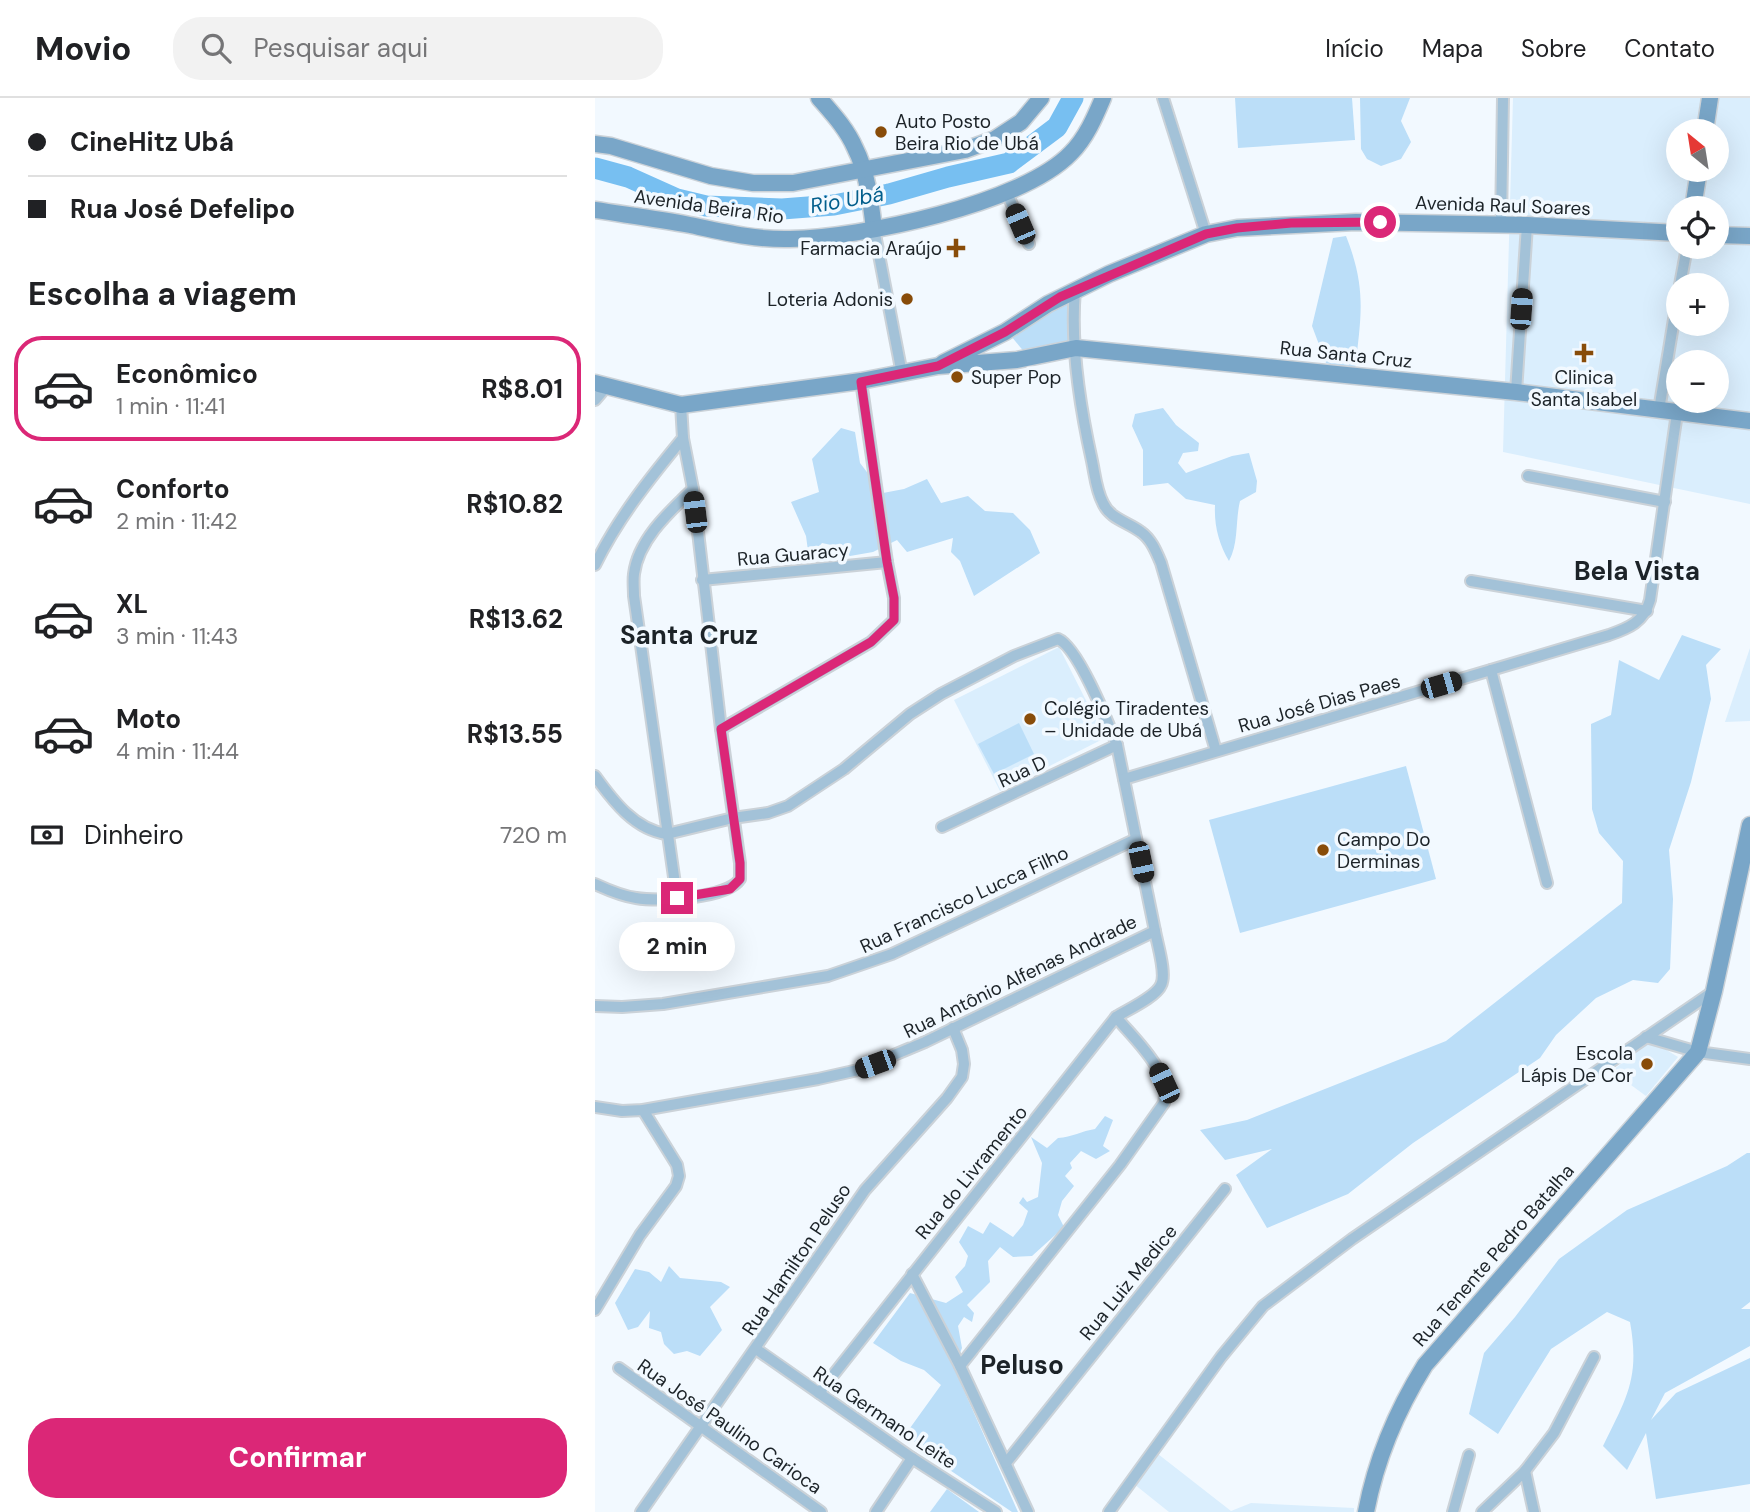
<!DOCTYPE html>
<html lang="pt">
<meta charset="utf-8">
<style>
body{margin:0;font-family:"DM Sans",sans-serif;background:#f2f2f2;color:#202124;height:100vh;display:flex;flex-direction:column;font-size:26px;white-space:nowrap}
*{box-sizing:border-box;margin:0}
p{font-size:23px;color:#757577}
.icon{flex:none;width:38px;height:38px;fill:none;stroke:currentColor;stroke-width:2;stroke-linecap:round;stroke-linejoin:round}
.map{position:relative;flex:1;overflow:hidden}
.drawer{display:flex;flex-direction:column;background:#fff;width:595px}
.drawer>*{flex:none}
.top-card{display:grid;align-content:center;height:154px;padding:0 28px;background:#fff}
.needle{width:46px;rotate:330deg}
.buttons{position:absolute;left:1071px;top:21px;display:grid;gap:14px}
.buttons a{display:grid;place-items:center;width:63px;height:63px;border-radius:50%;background:#fff;box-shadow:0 7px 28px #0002;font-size:35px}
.end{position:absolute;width:32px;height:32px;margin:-16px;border:9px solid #db2777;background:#fff;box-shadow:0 0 0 4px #fff}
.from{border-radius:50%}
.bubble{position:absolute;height:49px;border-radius:24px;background:#fff;box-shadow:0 7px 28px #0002;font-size:23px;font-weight:700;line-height:49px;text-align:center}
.car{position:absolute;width:21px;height:42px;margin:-21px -10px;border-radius:9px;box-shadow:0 0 5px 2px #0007;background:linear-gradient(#222 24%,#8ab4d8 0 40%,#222 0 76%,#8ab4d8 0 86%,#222 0)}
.top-card b{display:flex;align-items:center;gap:24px;height:66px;font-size:26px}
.top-card b+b{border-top:2px solid #e0e0e0}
.top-card i{width:18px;height:18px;background:#202124}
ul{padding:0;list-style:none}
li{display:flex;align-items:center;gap:21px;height:105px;margin:0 14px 10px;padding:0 14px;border:4px solid transparent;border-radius:28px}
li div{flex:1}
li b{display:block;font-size:26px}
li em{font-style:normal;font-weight:700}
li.current{border-color:#db2777}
li>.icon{width:63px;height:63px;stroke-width:1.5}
h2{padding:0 28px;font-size:32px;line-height:84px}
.pay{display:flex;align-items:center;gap:18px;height:77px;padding:0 28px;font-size:26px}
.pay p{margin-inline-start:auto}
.cta{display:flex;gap:14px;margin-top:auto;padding:14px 28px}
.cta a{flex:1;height:80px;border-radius:28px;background:#db2777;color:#fff;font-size:28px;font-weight:700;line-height:80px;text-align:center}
header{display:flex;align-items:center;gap:42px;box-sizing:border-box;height:98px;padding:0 35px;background:#fff;border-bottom:2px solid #e0e0e0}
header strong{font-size:33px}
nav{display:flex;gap:38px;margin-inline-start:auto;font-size:24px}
.search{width:490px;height:63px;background:#f2f2f2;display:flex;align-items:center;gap:18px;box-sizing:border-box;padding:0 24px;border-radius:28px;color:#757577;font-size:26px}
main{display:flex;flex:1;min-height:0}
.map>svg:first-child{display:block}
</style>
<header>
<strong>Movio</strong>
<div class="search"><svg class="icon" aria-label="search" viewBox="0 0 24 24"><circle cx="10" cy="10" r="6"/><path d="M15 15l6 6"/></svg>Pesquisar aqui</div>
<nav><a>Início</a><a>Mapa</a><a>Sobre</a><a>Contato</a></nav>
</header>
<main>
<section class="drawer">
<div class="top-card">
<b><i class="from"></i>CineHitz Ubá</b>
<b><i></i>Rua José Defelipo</b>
</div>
<h2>Escolha a viagem</h2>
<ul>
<li class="current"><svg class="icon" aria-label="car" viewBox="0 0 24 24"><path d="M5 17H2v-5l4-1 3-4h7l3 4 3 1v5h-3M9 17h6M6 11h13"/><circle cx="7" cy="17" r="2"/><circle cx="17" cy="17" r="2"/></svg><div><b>Econômico</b><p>1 min · 11:41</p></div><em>R$8.01</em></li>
<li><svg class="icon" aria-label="car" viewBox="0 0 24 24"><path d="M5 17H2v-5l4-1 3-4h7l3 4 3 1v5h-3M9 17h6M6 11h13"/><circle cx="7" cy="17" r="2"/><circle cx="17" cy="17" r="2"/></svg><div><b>Conforto</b><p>2 min · 11:42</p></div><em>R$10.82</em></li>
<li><svg class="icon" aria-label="car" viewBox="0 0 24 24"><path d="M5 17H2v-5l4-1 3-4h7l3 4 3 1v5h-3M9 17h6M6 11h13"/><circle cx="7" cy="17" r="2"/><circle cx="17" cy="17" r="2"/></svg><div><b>XL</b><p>3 min · 11:43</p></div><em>R$13.62</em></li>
<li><svg class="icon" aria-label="car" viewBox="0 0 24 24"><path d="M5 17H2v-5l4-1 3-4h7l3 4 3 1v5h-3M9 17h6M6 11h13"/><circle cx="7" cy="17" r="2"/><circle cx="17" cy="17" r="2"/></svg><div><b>Moto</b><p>4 min · 11:44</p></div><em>R$13.55</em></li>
</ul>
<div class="pay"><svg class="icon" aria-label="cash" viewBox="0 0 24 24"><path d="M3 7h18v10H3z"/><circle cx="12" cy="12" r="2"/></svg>Dinheiro<p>720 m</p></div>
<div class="cta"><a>Confirmar</a></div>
</section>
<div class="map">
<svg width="1155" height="1414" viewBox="0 0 1155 1414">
<rect width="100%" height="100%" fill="#f2f9ff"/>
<g fill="#daeefd" fill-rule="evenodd">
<path d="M918 0H1155V406L908 354ZM1083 33H1122V72H1083ZM1083 110H1122V149H1083ZM1083 187H1122V226H1083ZM1083 264H1122V303H1083Z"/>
<path d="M464 549 510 640 405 693 359 602Z"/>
<path d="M1155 550V623L1130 624Z"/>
<path d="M1055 942 1083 959 1051 998 1017 973Z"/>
<path d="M563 1356 636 1413 656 1405 759 1410V1414H574L539 1386Z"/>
</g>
<g fill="#bbdef8">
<path d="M640 0H757L760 42 643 50Z"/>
<path d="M765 0H815L806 23 816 44 806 61 786 68 772 61 766 51Z"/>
<path d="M751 138C772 191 766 218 760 272L731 265 717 228 738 140Z"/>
<path d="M473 198 479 247 430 255 416 238Z"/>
<path d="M568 310 581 327 604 345 603 353 588 355 583 365 591 375 637 358 654 355 662 383 661 394 645 403C640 424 644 444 634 463 624 446 619 428 620 407L591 401 573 385 548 388V352L537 328 540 316Z"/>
<path d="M246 330 260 334 265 365 288 395 309 391 332 381 346 405 373 398 390 413 418 415 435 432 445 455 379 498 365 463 356 454 358 440 312 454 302 442 278 454 255 458 241 448 227 445 214 460 211 438 196 404 224 394 217 361Z"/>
<path d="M1087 537 1126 551 1111 567 1116 601 1096 684 1074 752 1078 801 1075 871 1063 885 1038 882 1001 900 961 937 945 960 818 1045 753 1096 672 1130 641 1077 677 1051 630 1062 605 1032 652 1022 851 943 1027 805 1028 763 1004 735 997 711 996 626 1016 617 1024 562 1064 582Z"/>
<path d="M424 625 439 656 399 676 383 646Z"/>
<path d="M811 668 841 781 645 835 614 722Z"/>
<path d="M510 1018 518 1022 508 1048 515 1053 501 1061 486 1053 475 1065 477 1070 470 1078 479 1088 467 1103 463 1117 469 1129 437 1158 418 1159 405 1149 393 1163 395 1184 372 1207 379 1215 377 1224 369 1219 363 1228 367 1250 359 1270 423 1414H417L331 1356 332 1353 310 1337 346 1287 329 1272 306 1263 278 1245 315 1195 351 1205 368 1194 360 1179 370 1168 373 1158 364 1144 373 1128 388 1136 395 1124 418 1139 428 1127 433 1113 424 1105 428 1099 432 1104 443 1099 447 1065 436 1039 452 1050 463 1040C477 1039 487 1033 500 1031Z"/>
<path d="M1152 1055H1155V1204L1146 1211H1155V1248L1070 1295 1056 1322 1081 1295 1155 1260V1386L1061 1401 1051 1335 1032 1372 1008 1348C1032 1299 1045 1280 1035 1224L1012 1214 956 1251 903 1336 874 1316 889 1255 920 1219 964 1161 1032 1112 1132 1068Z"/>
<path d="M74 1168 85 1180 126 1184 135 1189 115 1209 127 1232 105 1258 92 1253 79 1256 69 1246 66 1234 54 1230 55 1213 43 1229 33 1232 20 1205 40 1171 54 1174 66 1184Z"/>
<path d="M352 1391 384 1414H335Z"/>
</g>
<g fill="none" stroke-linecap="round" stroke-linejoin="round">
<path stroke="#77bff1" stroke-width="21" d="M0 70 33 79 82 101 111 108 187 111 239 107 294 96 353 79 414 65 462 29 478 0"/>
<defs>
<g id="street">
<path d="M568 0 611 136"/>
<path d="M412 95 434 146"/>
<path d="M906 126 908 0"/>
<path d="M279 131 307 276"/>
<path d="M1085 187 1092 149"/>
<path d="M480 192C475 248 485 309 497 363 500 377 501 392 508 405 515 421 533 424 546 434 556 441 561 453 566 465L621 653"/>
<path d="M921 294 932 127"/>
<path d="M0 302 12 288"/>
<path d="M1064 312 1083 197"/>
<path d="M933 378 1070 404"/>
<path d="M0 467C23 420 55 380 88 340L86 307"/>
<path d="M107 482 292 464"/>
<path d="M876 483 1052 513"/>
<path d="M896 572 952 785"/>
<path d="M126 631 276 544 299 522V500L292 464 266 283"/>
<path d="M0 678C18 703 40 732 72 736L138 720 173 715 193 708 249 671 315 616 346 596 419 558 463 541C483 549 513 625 522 647L560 833 330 944 263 972 223 981 48 1012 27 1013 0 1009"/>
<path d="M529 681 1014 537C1034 530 1049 524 1055 502L1082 315"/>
<path d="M347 729 522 647"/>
<path d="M0 786C13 792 27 798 41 800 63 804 132 801 145 781V765L126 631 98 391 88 340"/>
<path d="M82 800 39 498C39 491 38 483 39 476 43 442 74 414 98 391"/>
<path d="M0 908 27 909 68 906 233 878 297 856 541 741"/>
<path d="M1051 939 1103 954 1155 961"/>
<path d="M317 1176 365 1268 433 1414"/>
<path d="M0 1212 45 1137 81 1088 84 1078 82 1067 48 1012"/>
<path d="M161 1251 317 1360 401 1414"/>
<path d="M365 1268 525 1067 569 1005C576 973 540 942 521 919"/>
<path d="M24 1270 226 1414"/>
<path d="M224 1295 521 919C532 912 561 899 566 887 572 876 562 845 560 833"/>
<path d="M411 1365 630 1091"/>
<path d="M930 1373 939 1414"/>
<path d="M46 1414 270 1092 352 1000 367 979 369 966 367 952 358 930"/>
<path d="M281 1414 317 1360"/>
<path d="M514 1414 626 1259 668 1208 757 1141 1119 893"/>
<path d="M858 1414 874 1357"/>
<path d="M887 1414 930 1373 959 1335 999 1259"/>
</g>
<g id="secondary">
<path d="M224 0C237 15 252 31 260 50 272 73 276 105 279 131"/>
<path d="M1110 33 1115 0"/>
<path d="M0 46 16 48 116 78 158 85H198L370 52 400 41 426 24 446 0"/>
<path d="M1098 110 1104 72"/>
<path d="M0 112C32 117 63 121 95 127 128 134 161 142 195 141 265 140 427 106 476 55 491 40 500 19 508 0"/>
<path d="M1122 137 1155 138"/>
<path d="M348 265 410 234 453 206 514 176 611 136 642 130 761 124 932 127 1083 135"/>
<path d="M0 285 86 307 266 283 343 268 422 262 481 250 921 294 1155 323"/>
<path d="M771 1414C781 1361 802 1312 830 1267L1103 954 1119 893 1155 727"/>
</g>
</defs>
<use href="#street" stroke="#cbd2d8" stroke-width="14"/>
<use href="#secondary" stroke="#cbd2d8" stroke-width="19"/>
<use href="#street" stroke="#a3c2d8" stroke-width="10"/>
<use href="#secondary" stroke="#79a6c8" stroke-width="16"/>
</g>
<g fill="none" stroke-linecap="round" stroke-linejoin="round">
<path stroke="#db2777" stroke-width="9" d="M82 800 135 791 145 781V765L126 631 276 544 299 522V500L292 464 266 284 343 268 410 234 465 199 611 136 642 130 696 125 785 124"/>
</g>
<g fill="#884c09" stroke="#f2f9ff" stroke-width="2.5">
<circle cx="286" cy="34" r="7"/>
<path d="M357.5 139.5h7v7h7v7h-7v7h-7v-7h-7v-7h7z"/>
<circle cx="312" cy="201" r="7"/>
<path d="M985.5 244.5h7v7h7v7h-7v7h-7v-7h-7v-7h7z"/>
<circle cx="362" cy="279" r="7"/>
<circle cx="435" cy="621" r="7"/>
<circle cx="728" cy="752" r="7"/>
<circle cx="1052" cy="966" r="7"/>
</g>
<g text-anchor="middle" stroke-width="7" stroke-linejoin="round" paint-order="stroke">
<g font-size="19" fill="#1c2328" stroke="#f2f9ff" text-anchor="start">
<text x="300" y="30">Auto Posto<tspan x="300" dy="22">Beira Rio de Ubá</tspan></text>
<text x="347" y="157" text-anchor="end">Farmacia Araújo</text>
<text x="298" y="208" text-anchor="end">Loteria Adonis</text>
<text x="376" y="286">Super Pop</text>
<text x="989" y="286" text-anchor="middle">Clinica<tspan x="989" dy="22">Santa Isabel</tspan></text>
<text x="449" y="617">Colégio Tiradentes<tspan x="449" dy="22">– Unidade de Ubá</tspan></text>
<text x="742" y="748">Campo Do<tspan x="742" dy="22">Derminas</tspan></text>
<text x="1038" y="962" text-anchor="end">Escola<tspan x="1038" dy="22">Lápis De Cor</tspan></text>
</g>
<g font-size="19" fill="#1c2328" stroke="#f2f9ff">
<text transform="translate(908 107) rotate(2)" y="7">Avenida Raul Soares</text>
<text transform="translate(114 108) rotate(8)" y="7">Avenida Beira Rio</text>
<text transform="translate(751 256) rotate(6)" y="7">Rua Santa Cruz</text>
<text transform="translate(198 456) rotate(-5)" y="7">Rua Guaracy</text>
<text transform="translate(724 605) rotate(-16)" y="7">Rua José Dias Paes</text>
<text transform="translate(427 673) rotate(-25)" y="7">Rua D</text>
<text transform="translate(369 801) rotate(-25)" y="7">Rua Francisco Lucca Filho</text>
<text transform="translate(425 878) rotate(-26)" y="7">Rua Antônio Alfenas Andrade</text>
<text transform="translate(376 1074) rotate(-51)" y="7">Rua do Livramento</text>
<text transform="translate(898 1157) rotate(-49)" y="7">Rua Tenente Pedro Batalha</text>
<text transform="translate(201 1161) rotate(-56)" y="7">Rua Hamilton Peluso</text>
<text transform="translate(533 1184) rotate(-51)" y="7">Rua Luiz Medice</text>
<text transform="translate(290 1319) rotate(34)" y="7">Rua Germano Leite</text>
<text transform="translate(135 1328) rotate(35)" y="7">Rua José Paulino Carioca</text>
</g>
<g font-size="21" font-style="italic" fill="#025e8c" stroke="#f2f9ff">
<text transform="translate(252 102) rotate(-10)" y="7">Rio Ubá</text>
</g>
<g font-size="26" font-weight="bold" fill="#1c2328" stroke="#f2f9ff">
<text x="1042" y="482">Bela Vista</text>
<text x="94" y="546">Santa Cruz</text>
<text x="427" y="1276">Peluso</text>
</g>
</g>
</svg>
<div class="buttons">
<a><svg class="needle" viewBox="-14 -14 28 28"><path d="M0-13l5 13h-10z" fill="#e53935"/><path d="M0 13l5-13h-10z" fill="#757577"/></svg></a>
<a><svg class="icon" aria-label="locate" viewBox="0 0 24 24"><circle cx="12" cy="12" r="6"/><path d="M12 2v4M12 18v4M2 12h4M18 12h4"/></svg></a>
<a>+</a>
<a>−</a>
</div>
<i class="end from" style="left:785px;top:124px"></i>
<i class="end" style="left:82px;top:800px"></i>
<div class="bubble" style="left:24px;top:824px;width:116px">2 min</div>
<i class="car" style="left:425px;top:126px;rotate:337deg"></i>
<i class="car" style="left:926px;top:211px;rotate:4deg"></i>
<i class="car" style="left:100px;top:414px;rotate:353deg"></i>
<i class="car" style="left:846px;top:587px;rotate:74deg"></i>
<i class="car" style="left:546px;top:764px;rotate:168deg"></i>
<i class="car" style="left:280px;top:966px;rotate:250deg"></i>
<i class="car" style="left:569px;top:985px;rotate:335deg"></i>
</div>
</main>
